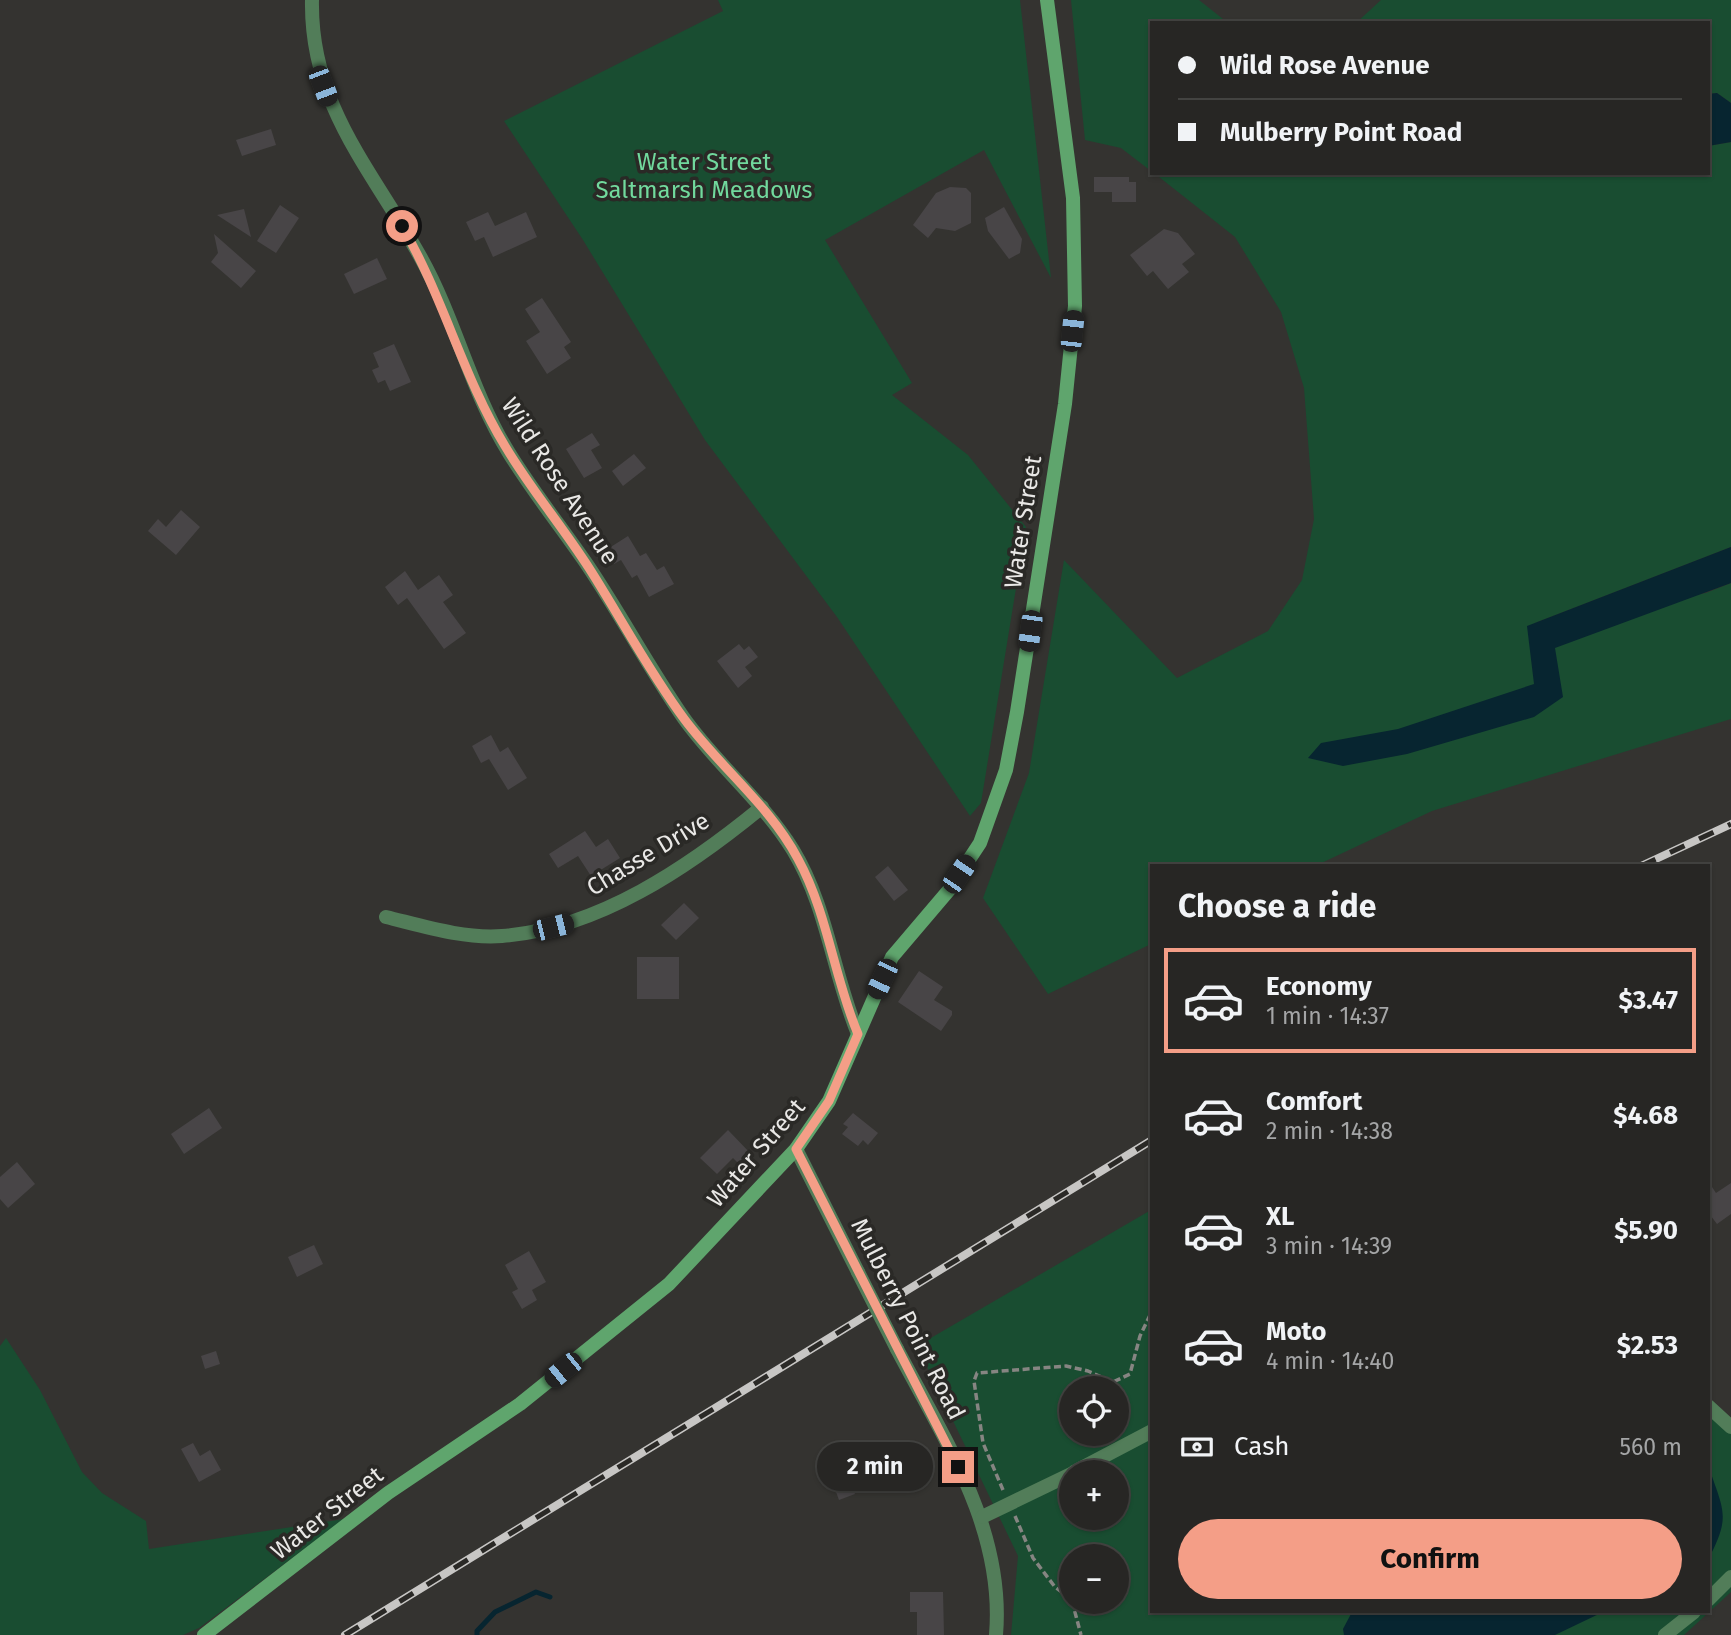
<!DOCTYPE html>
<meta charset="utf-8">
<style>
body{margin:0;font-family:"Fira Sans",sans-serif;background:#2f2e2c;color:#f1f3f6;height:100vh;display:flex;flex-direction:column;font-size:26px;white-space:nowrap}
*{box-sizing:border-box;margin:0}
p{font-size:23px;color:#a4a5a6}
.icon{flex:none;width:38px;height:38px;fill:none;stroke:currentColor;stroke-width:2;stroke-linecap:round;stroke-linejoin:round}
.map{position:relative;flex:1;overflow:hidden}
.side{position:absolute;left:1150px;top:864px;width:560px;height:749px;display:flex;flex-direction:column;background:#272624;border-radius:0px;box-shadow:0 2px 5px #0004,0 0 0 2px #434341}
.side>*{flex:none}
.hud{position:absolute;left:1150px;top:21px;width:560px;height:154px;border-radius:0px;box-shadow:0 2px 5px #0004,0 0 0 2px #434341;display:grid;align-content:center;height:154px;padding:0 28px;background:#272624}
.fabs{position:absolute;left:1059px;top:1376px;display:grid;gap:14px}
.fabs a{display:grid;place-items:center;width:70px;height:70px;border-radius:50%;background:#272624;box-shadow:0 2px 5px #0004,0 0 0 2px #434341;font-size:35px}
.end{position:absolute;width:32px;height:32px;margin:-16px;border:9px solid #f49e87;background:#111;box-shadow:0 0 0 4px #111}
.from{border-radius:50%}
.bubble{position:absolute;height:49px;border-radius:24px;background:#272624;box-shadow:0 2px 5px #0004,0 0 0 2px #434341;font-size:23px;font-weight:700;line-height:49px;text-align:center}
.car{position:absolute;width:21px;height:42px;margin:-21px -10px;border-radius:9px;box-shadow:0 0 5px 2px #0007;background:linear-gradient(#222 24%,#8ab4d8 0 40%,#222 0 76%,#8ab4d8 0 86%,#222 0)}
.hud b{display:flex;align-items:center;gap:24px;height:66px;font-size:26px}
.hud b+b{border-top:2px solid #434341}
.hud i{width:18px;height:18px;background:#f1f3f6}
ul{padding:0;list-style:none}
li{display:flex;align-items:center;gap:21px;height:105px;margin:0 14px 10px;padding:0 14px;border:4px solid transparent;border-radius:0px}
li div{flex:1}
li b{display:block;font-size:26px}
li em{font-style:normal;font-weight:700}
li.current{border-color:#f49e87}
li>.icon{width:63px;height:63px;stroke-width:1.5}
h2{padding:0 28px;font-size:32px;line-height:84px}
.pay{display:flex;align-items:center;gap:18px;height:77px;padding:0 28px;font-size:26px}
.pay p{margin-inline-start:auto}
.action{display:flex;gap:14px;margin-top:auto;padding:14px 28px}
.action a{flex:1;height:80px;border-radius:42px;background:#f49e87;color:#111;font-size:28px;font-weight:700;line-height:80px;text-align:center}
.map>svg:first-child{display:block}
</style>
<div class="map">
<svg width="1731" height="1635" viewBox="0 0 1731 1635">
<rect width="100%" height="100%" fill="#343330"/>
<g fill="#194d31" fill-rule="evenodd">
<path d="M718 0H1020L1051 278 984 150 825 240 912 383 892 395 968 455 1026 527 981 803 970 816 837 617 705 440 583 240 504 121 723 11Z"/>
<path d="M1071 0H1199L1228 23H1152L1151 171 1121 148 1085 140Z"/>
<path d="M1381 0H1731V103L1717 93 1708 94V23H1356Z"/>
<path d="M1731 142V547L1535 623 1706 593 1731 583V719L1432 811 1315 866H1152L1151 944 1048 994 983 898 1029 773 1064 560 1177 678 1268 631 1302 580 1314 519 1304 388 1281 312 1235 237 1154 173H1708V146Z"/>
<path d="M1151 1210 1152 1612H1708V1400L1731 1419V1592L1684 1635H1011L1018 1556 917 1346ZM1071 1388H1116V1433H1071ZM1071 1472H1116V1517H1071ZM1071 1556H1116V1601H1071Z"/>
<path d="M6 1338 40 1390 82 1472 102 1493 146 1521 149 1549 344 1519 199 1628 183 1635H0V1346Z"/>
</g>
<g fill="#072530">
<path d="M1717 93 1731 103V142L1708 146V94Z"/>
<path d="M1731 547V583L1555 648 1563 697 1534 717 1407 754 1343 766 1308 758 1321 743 1398 729 1534 684 1527 626Z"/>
<path d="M1708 1465C1724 1512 1731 1516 1708 1560Z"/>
<path d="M1352 1612H1603L1555 1635H1344L1343 1629Z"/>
</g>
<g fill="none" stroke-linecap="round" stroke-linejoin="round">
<path stroke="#072530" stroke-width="5" d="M477 1635V1631L495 1612 536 1592 550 1597"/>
</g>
<g fill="#484547">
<path d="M271 129 276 145 242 156 236 140Z"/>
<path d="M1094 177H1129V182H1136V202H1112V192H1094Z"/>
<path d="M950 187 966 188 971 193V223L955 231 936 228 928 238 913 225 936 193Z"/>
<path d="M280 205 299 218 276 253 257 241Z"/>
<path d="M1004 207 1022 239 1020 253 1009 259 988 231 985 218Z"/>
<path d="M244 209 251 237 217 215Z"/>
<path d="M488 212 495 226 526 212 537 237 493 257 484 237 475 241 466 222Z"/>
<path d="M1164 229 1178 233 1195 254 1182 264 1189 272 1168 289 1153 271 1147 276 1130 255Z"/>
<path d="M214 234 256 271 241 288 211 262 218 253Z"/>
<path d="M377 258 387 279 354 294 344 274Z"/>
<path d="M542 298 571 342 564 347 571 358 547 374 526 341 540 332 525 309Z"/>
<path d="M394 344 411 382 390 391 385 380 378 383 372 370 379 367 373 353Z"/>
<path d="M592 433 600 445 591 450 602 468 584 478 566 449Z"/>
<path d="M634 454 646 468 623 486 612 471Z"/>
<path d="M181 510 200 527 176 555 148 531 158 519 166 527Z"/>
<path d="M628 536 640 556 646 553 657 570 664 566 674 584 649 597 637 575 632 578 621 560 614 564 606 550Z"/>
<path d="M405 571 418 590 439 575 453 595 443 602 466 633 444 649 407 598 398 605 385 587Z"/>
<path d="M739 644 744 650 749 646 758 657 745 667 752 676 738 688 717 661Z"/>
<path d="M491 735 500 752 508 747 527 778 508 790 489 759 481 763 472 746Z"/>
<path d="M585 831 596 847 608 839 620 858 591 876 578 856 558 868 549 854Z"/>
<path d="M888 866 908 890 894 901 875 877Z"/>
<path d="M684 903 699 918 676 940 661 925Z"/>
<rect x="637" y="957" width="42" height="42"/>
<path d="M919 971 943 987 934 1000 952 1011V1015L941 1031 898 1002Z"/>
<path d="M209 1108 222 1128 184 1154 171 1134Z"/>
<path d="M853 1113 878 1133 868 1145 863 1140 858 1146 842 1134 848 1127 843 1124Z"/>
<path d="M728 1130 752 1155 741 1166 733 1158 717 1174 700 1158Z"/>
<path d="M17 1162 35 1184 8 1208 0 1199V1177Z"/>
<path d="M1708 1181 1716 1193 1731 1183V1214L1717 1224 1708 1212Z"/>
<path d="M314 1245 323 1264 297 1277 288 1257Z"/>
<path d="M529 1251 546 1282 532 1290 537 1300 522 1309 512 1292 518 1289 505 1265Z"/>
<path d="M216 1351 220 1364 205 1369 201 1356Z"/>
<path d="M193 1443 200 1456 210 1450 221 1470 199 1482 181 1449Z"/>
<path d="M846 1472 855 1494 839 1500 831 1478Z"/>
<path d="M910 1592H943L944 1635H917V1612H910Z"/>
</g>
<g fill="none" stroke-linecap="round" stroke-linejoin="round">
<g stroke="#868582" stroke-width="3.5" stroke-dasharray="7 3.5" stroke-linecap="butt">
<path d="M1003 1490 983 1443 974 1381 977 1373 1066 1366 1088 1371 1113 1382 1130 1374 1140 1336 1152 1311"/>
<path d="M1015 1516 1033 1558 1055 1587 1071 1599"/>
<path d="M1072 1601 1081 1635"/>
</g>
<g stroke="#527d59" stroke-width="14">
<path d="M312 0C310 106 373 171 421 258 456 321 471 392 509 453 533 492 562 528 588 566 621 615 649 668 683 717 716 764 762 800 793 850 827 906 833 974 858 1034"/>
<path d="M386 917C423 926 464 939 502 936 598 929 689 867 762 807"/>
<path d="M796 1149 858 1272"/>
<path d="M897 1349C944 1439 1005 1529 996 1635"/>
<path d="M1708 1406 1731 1427"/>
<path d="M1074 1472 1152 1431"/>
<path d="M982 1517 1071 1474"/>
<path d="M1708 1600 1731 1577"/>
<path d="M1665 1635 1694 1612"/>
</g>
<path stroke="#5fa56d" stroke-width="14" d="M204 1635 388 1493 520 1404 669 1284 796 1149 829 1101 892 957 949 890 980 843 1006 770 1017 712 1065 404 1075 306 1073 198 1047 0"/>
<defs>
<g id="rail">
<path d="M1641 866 1731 824"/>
<path d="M345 1635 1152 1140"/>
</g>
</defs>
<use href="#rail" stroke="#c7c6c4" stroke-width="8"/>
<use href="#rail" stroke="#2a2926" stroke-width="5" stroke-dasharray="16" stroke-linecap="butt"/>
<path stroke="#527d59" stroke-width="14" d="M858 1272 897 1349"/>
</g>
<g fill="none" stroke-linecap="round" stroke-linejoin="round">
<path stroke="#f49e87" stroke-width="9" d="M402 226C443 296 463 377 505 446 530 488 562 526 589 568 621 618 649 672 685 720 721 768 770 806 798 859 828 914 834 978 858 1034L829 1101 796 1149 958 1467"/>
</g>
<g text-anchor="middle" stroke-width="7" stroke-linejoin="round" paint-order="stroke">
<g font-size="24" fill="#71d99d" stroke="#2a2926">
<text x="704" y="170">Water Street<tspan x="704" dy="28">Saltmarsh Meadows</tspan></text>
</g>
<g font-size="24" fill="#e9e8e6" stroke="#2a2926">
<text transform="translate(560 481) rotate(57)" y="8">Wild Rose Avenue</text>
<text transform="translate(1023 522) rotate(-81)" y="8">Water Street</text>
<text transform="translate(648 854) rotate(-31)" y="8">Chasse Drive</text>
<text transform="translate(756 1153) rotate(-49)" y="8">Water Street</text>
<text transform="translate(908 1319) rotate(63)" y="8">Mulberry Point Road</text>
<text transform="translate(327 1513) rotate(-38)" y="8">Water Street</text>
</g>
</g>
</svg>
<div class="fabs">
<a><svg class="icon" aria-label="locate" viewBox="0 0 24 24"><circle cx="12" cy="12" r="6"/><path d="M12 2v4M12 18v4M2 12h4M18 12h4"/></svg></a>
<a>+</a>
<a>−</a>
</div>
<i class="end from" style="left:402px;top:226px"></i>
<i class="end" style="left:958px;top:1467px"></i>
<div class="bubble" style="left:817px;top:1442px;width:116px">2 min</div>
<i class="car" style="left:323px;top:86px;rotate:159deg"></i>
<i class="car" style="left:1072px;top:331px;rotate:6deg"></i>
<i class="car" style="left:1030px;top:631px;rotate:188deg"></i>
<i class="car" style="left:959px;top:874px;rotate:34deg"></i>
<i class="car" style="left:553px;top:927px;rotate:76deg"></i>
<i class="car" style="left:882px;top:979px;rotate:205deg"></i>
<i class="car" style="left:563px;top:1370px;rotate:231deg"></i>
<div class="hud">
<b><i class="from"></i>Wild Rose Avenue</b>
<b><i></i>Mulberry Point Road</b>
</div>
<section class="side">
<h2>Choose a ride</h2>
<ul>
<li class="current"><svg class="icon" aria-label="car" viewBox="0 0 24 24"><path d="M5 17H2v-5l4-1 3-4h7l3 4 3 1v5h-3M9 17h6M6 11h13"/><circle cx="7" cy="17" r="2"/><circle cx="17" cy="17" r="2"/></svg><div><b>Economy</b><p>1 min · 14:37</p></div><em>$3.47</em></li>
<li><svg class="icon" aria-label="car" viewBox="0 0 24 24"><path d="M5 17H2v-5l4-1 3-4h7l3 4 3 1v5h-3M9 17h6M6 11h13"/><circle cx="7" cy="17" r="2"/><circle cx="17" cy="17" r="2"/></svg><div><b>Comfort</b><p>2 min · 14:38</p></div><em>$4.68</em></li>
<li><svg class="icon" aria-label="car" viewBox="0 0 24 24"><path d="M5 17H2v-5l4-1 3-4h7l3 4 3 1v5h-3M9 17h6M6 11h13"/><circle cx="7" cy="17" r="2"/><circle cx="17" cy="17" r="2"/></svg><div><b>XL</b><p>3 min · 14:39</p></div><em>$5.90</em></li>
<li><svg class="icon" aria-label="car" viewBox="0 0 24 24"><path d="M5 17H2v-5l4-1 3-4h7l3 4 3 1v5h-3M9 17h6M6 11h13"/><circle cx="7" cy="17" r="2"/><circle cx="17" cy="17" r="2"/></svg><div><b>Moto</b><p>4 min · 14:40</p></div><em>$2.53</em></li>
</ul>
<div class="pay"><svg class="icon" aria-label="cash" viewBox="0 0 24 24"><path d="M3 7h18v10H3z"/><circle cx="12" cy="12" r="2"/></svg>Cash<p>560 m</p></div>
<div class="action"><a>Confirm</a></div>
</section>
</div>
